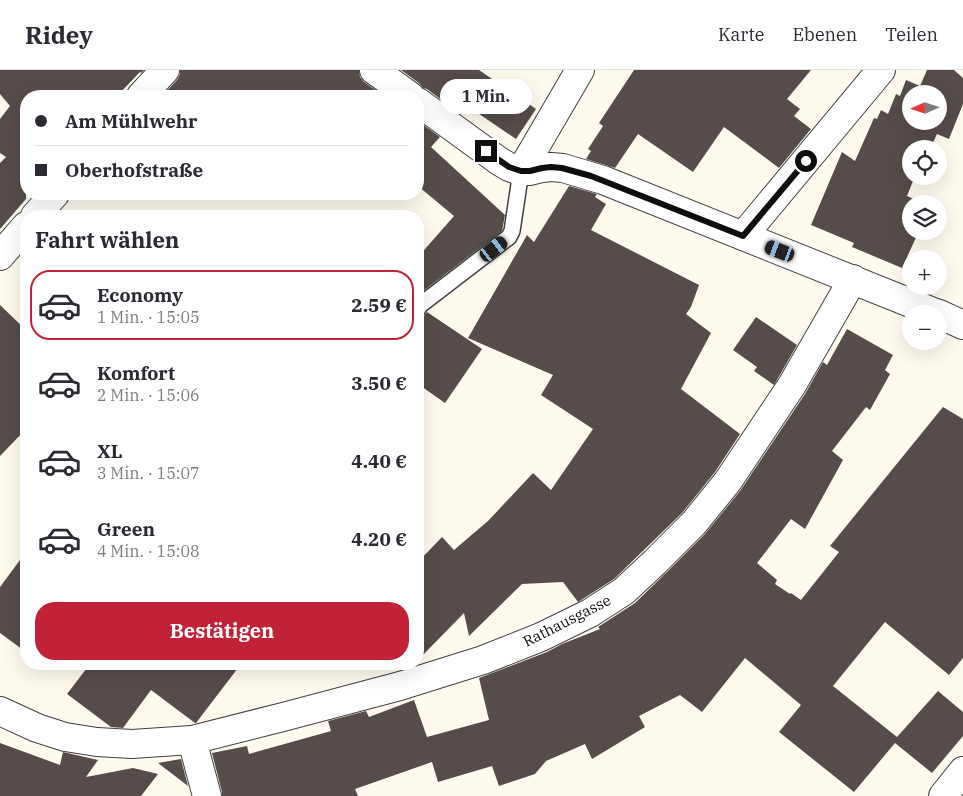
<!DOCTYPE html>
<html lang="de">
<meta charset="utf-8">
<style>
body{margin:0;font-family:"IBM Plex Serif",serif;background:#f2f2f3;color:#2b2b33;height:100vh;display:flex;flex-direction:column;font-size:19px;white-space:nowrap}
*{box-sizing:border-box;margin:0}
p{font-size:16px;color:#7c7c81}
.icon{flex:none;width:28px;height:28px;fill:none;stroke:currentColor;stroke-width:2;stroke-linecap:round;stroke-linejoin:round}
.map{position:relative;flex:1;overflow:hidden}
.side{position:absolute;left:20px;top:140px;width:404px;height:460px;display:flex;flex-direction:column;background:#fff;border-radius:20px;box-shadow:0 5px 20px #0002}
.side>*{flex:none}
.hud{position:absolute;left:20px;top:20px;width:404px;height:110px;border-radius:20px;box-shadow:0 5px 20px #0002;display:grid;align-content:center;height:110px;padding:0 15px;background:#fff}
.needle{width:32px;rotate:267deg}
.fabs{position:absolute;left:902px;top:15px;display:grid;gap:10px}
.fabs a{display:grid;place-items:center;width:45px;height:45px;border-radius:50%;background:#fff;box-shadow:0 5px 20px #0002;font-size:25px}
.end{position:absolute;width:22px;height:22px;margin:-11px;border:6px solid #0e0e0e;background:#fff;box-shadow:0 0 0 2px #fff}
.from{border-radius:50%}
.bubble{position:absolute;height:35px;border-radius:18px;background:#fff;box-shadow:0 5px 20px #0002;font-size:16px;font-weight:700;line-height:35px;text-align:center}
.car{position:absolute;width:15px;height:30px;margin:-15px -8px;border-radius:6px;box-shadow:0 0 4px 1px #0007;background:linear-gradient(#222 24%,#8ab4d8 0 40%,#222 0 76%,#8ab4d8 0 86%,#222 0)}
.hud b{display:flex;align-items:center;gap:18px;height:48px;font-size:19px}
.hud b+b{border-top:1px solid #e1e1e2}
.hud i{width:12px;height:12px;background:#2b2b33}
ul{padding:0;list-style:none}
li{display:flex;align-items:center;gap:15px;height:70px;margin:0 10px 8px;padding:0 5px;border:2px solid transparent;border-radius:20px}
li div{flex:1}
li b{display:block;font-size:19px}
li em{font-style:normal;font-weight:700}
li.selected{border-color:#c12237}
li>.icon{width:45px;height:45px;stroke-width:1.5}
h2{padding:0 15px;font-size:22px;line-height:60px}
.primary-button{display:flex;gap:10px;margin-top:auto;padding:10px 15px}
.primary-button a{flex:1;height:58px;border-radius:20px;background:#c12237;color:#fff;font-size:20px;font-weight:700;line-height:58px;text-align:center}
header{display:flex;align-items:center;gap:30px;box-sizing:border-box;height:70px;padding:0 25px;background:#fff;border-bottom:1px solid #e1e1e2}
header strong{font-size:24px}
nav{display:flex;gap:28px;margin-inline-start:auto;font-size:18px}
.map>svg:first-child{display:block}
</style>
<header>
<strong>Ridey</strong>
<nav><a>Karte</a><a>Ebenen</a><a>Teilen</a></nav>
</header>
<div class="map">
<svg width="963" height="726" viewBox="0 0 963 726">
<rect width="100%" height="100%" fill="#fffaee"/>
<g fill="#564d4a" fill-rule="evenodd">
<path d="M0 0H144L141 3 140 2 117 26H26V129L0 159V93L6 87 0 83V49L10 36 0 24Z"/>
<path d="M180 0H359L360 7 364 12 384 26H167L164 24 177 10 180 4Z"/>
<path d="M401 0H479L536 39 516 69 466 35 459 43 427 19 423 18 419 13Z"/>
<path d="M634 0H811L787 29 800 39 794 46 811 59 779 98 724 57 693 102 638 64 615 98 586 89 591 81 588 79 603 56 599 53Z"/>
<path d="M927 0H954L963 8V34L949 69 937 64 930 79H911V106H915L907 126 923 133 911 134V161H919L902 198 852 177 854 173 811 155 842 82 855 91 874 48 877 49 881 40 888 44 896 24 900 26 906 10 920 16ZM911 24H939V51H911Z"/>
<path d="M418 51 440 67 431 77 505 145 502 161 418 225V187L454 146 418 116Z"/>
<path d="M569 116 597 124 595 127 606 134 591 160 699 215 691 237 686 244 711 263 681 319 740 364 715 402 682 443 614 509 578 532 563 512 522 514 469 566 464 543 418 590V492L442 467 454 480 488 451 533 403 551 420 593 359 541 325 553 305 468 268 527 165 534 172Z"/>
<path d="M0 235 26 260V359L0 386Z"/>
<path d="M427 242 482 279 445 333 418 314V248L424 246Z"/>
<path d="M756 247 797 275 774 315 754 301 757 297 733 280Z"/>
<path d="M847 259 893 285 885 300 890 304 870 340 866 337 832 381 843 390 805 459 791 449 757 493 777 510 775 514 790 524 791 523 801 530 839 482 830 476 943 337 963 349V588L949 605 885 552 833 616 897 667 938 621 963 642V666L932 703 895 673 854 722 779 662 801 635 745 588 702 642 680 625 639 646 645 657 592 689 585 674 546 691 535 704 499 716 492 696 438 712 432 692 355 719 358 726H222V722L212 683 247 676 249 684 331 661 328 651 366 641 369 647 414 630 427 667 489 650 479 608 547 582 562 574 600 559 598 557 635 533 666 503 705 464 740 421 805 324 823 292 827 295Z"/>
<path d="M26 482V582L0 563V517Z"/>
<path d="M90 594H241L196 653H195L151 620 123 658 111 657 67 624Z"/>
<path d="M0 673 60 695 63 682 98 690 86 707 133 698 158 704 141 726H0Z"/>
<path d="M181 689 188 716 158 693Z"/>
</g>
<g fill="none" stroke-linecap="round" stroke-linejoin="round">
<defs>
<path id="lane" d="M418 239 419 236 509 167 512 161 521 101"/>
<g id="street">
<path d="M374 0 410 26"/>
<path d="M141 26 165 0"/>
<path d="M418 32 499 91 509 97 521 101H530L542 98 551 97 563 98 603 110 938 244"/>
<path d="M521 101 580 0"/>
<path d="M35 146 55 124"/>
<path d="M743 166 881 0"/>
<path d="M0 186 26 156"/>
<path d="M939 244 963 255"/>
<path d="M0 641 37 658 65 667 97 672 132 674 192 670 283 647 400 616 483 590 541 567 590 543 624 521 655 492 694 453 728 411 792 315 853 209"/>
<path d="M192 670 207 726"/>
<path d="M943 726 963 701"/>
</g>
</defs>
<use href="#lane" stroke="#414141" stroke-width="18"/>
<use href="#street" stroke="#414141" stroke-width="30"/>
<use href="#lane" stroke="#fff" stroke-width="15"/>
<use href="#street" stroke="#fff" stroke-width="28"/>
</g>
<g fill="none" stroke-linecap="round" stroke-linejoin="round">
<path stroke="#0e0e0e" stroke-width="6" d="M486 81 509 97 521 101H530L542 98 551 97 562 98 591 106 743 166 806 91"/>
</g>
<g text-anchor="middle" stroke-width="5" stroke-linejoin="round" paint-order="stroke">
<g font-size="15" fill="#0e0e0e" stroke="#fff">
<text transform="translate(567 551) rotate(-27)" y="5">Rathausgasse</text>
</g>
</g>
</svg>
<div class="fabs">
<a><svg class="needle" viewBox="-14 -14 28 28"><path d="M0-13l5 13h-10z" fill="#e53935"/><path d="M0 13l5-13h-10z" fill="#7c7c81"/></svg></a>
<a><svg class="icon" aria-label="locate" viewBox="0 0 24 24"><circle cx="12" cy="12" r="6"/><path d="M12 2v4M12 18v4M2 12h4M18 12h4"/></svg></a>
<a><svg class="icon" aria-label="layers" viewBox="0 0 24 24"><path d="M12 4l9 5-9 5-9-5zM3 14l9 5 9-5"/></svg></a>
<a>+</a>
<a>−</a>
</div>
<i class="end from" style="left:806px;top:91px"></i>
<i class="end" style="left:486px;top:81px"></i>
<div class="bubble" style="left:440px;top:9px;width:92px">1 Min.</div>
<i class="car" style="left:494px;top:179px;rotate:52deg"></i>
<i class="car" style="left:780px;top:181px;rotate:291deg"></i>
<div class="hud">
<b><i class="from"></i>Am Mühlwehr</b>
<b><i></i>Oberhofstraße</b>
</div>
<section class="side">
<h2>Fahrt wählen</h2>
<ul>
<li class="selected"><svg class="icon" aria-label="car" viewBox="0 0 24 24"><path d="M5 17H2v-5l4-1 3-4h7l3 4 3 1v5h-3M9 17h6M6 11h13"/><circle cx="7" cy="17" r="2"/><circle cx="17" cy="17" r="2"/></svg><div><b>Economy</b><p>1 Min. · 15:05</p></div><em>2.59 €</em></li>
<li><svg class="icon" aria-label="car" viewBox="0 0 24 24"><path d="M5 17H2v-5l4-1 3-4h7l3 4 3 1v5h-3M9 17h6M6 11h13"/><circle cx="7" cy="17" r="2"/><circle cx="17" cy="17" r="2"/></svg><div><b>Komfort</b><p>2 Min. · 15:06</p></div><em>3.50 €</em></li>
<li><svg class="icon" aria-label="car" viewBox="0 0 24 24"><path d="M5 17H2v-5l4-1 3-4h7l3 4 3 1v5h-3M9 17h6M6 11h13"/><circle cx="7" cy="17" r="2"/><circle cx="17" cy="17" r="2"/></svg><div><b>XL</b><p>3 Min. · 15:07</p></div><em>4.40 €</em></li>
<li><svg class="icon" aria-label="car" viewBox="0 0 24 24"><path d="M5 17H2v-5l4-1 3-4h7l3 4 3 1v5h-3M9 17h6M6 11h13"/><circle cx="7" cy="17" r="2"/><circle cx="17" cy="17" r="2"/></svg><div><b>Green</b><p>4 Min. · 15:08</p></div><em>4.20 €</em></li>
</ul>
<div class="primary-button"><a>Bestätigen</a></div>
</section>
</div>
